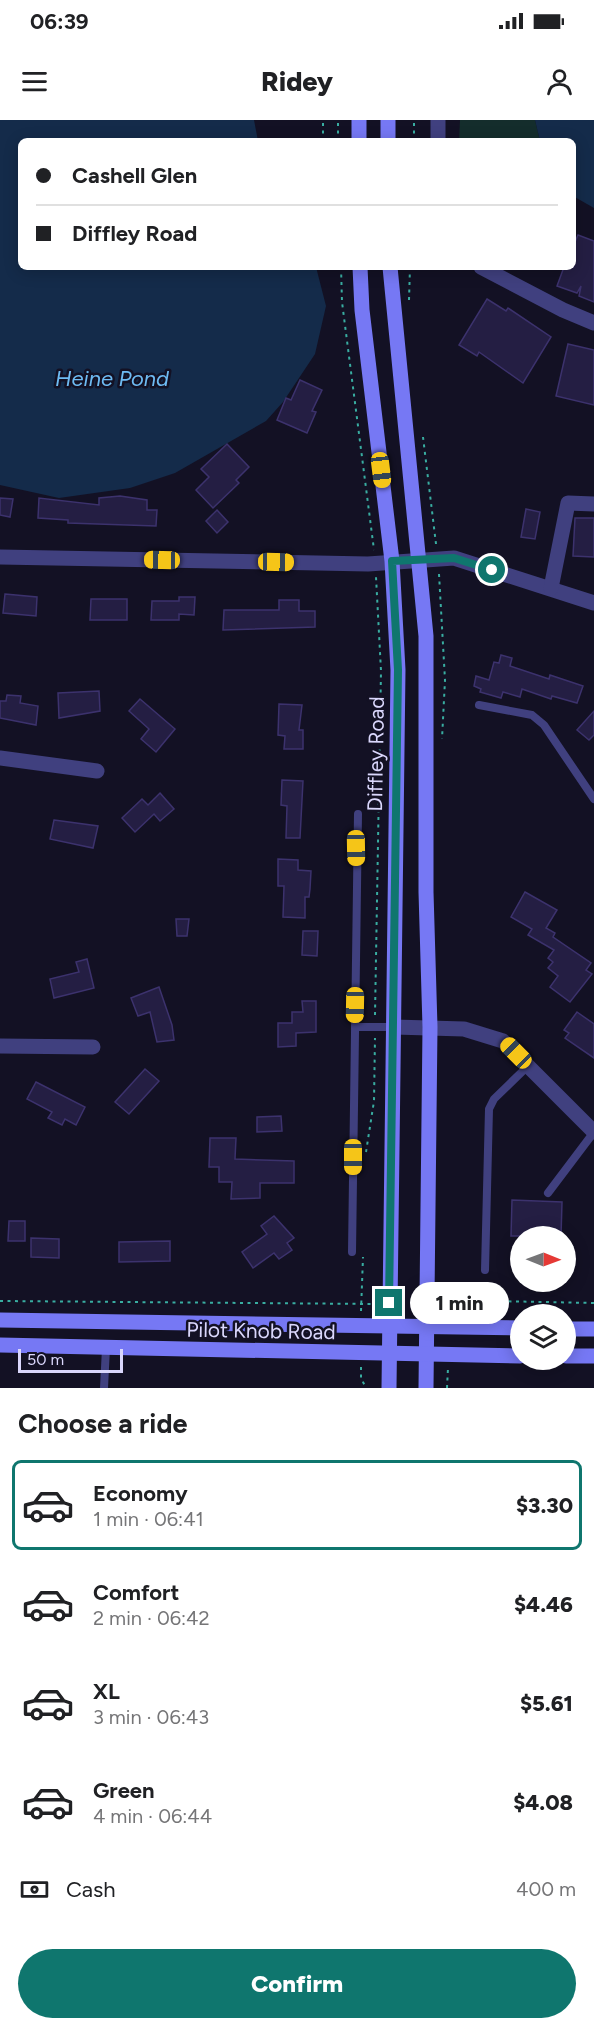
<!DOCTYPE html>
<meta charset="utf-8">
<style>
body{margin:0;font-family:Figtree,sans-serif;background:#f2f2f2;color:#202124;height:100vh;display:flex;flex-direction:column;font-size:22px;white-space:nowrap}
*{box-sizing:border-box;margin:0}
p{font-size:20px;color:#757577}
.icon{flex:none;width:33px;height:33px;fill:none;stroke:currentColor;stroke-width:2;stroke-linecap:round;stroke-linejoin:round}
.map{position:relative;height:1268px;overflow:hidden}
.sheet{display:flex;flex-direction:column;background:#fff;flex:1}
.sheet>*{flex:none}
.guide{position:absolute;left:18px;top:18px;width:558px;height:132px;border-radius:9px;box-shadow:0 3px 15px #0003;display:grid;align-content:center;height:132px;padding:0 18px;background:#fff}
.needle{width:39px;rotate:91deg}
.tools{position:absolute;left:510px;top:1106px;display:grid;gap:12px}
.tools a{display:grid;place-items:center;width:66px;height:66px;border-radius:50%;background:#fff;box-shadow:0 3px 15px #0003;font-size:30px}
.scale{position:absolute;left:18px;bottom:15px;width:105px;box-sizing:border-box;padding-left:6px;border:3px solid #dad7fc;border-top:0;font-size:16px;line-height:21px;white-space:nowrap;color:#dad7fc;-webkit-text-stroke:4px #131124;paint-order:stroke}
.end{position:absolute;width:27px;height:27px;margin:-14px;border:8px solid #0f766e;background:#fff;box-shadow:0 0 0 3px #fff}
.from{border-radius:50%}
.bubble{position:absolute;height:42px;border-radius:21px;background:#fff;box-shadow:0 3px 15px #0003;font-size:20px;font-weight:800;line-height:42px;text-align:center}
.car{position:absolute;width:18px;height:36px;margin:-18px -9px;border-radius:8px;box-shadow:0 0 4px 2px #0007;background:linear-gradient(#f5c518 24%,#345 0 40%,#f5c518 0 76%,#345 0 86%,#f5c518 0)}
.guide b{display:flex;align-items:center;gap:21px;height:57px;font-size:22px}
.guide b+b{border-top:2px solid #e0e0e0}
.guide i{width:15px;height:15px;background:#202124}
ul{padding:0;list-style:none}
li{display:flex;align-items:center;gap:18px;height:90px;margin:0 12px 9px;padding:0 6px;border:3px solid transparent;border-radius:9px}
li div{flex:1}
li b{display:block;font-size:22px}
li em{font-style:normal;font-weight:800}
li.on{border-color:#0f766e}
li>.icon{width:54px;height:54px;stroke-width:1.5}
h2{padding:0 18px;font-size:27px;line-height:72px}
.pay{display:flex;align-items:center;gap:15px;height:66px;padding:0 18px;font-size:22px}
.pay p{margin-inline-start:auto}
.action{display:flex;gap:12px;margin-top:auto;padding:12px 18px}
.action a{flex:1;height:69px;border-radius:36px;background:#0f766e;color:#fff;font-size:24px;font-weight:800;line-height:69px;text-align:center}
.status{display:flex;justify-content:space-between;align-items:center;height:42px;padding:0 30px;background:#fff;direction:ltr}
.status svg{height:16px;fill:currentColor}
header{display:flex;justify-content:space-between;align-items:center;height:78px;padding:0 18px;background:#fff;font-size:27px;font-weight:800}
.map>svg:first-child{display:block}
</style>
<div class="status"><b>06:39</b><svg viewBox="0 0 49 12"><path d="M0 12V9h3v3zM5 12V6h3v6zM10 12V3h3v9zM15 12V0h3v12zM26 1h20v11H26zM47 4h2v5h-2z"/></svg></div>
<header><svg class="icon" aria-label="menu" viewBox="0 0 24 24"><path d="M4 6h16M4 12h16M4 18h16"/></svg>Ridey<svg class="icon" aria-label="person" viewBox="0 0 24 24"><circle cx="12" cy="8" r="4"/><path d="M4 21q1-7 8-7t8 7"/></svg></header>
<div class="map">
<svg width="594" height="1268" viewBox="0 0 594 1268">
<rect width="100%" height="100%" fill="#131124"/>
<path fill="#142d2c" d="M460 0H535L540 21H459Z"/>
<g fill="#142b4a">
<path d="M0 0H254L258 21H21V147H316L326 186 315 234 283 282 266 301 175 353 130 368 59 378 0 365Z"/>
<path d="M535 0H594V88L573 76V21H540Z"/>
</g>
<g fill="#241e43" stroke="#3c326d" stroke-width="1.5">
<path d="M578 115 594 121V182L579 176 581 166 577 173 557 166 564 147H573V121L575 122Z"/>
<path d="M487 179 506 191 508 188 551 217 523 263 479 232 477 236 459 225Z"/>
<path d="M568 224 594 230V285L556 276Z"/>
<path d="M300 260 322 270 312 291 316 292 307 313 277 300 286 278 291 280Z"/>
<path d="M227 324 249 347 236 360 239 363 213 388 196 370 209 357 201 349Z"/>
<path d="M120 376 147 380V390H157L156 406 68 403V400L38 398 39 378 99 385V378Z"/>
<path d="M0 378 13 379 10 397 0 395Z"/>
<path d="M526 389 540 392 535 419 521 417Z"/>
<path d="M217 390 228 402 217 413 206 401Z"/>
<path d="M575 398H594V437L573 436Z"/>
<path d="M5 474 37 477 36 496 3 493Z"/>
<path d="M179 477H195L194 495 179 494V500H151L152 481H179Z"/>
<path d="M91 479H127V500H90Z"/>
<path d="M279 480H299V491H315V507L223 510 224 490H279Z"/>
<path d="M501 535 512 538 510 546 549 559 550 555 583 566 577 583 552 576 551 579 522 569 520 577 503 572 501 578 480 572 481 569 474 566 476 556 489 560 494 542 499 543Z"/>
<path d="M99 571 100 591 59 598 58 573Z"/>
<path d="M7 575 21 576 20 583 38 586 36 605 0 598V581H6Z"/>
<path d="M140 579 175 609 156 632 141 619 149 609 129 591Z"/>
<path d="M279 584 302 585 299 610H303V629H284L285 616 278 615Z"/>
<path d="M594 591V615L589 620 577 610Z"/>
<path d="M282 660 303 661 300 718H286L287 686 281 685Z"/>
<path d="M160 673 174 689 160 701 154 694 135 712 122 698 142 679 148 685Z"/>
<path d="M54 700 98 706 93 728 50 719Z"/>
<path d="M278 739 298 740V750L311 751 310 769 309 777H305V798L283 797 284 766H278Z"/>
<path d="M525 772 557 790 546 808 555 813 553 817 591 843 586 850 592 854 570 882 550 867 558 856 548 848 553 842 548 838 554 830 528 815 532 809 511 797Z"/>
<path d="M176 799H189L187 816H177Z"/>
<path d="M303 811H318L317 836 302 835Z"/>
<path d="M87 839 94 868 54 878 50 859 79 852 76 842Z"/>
<path d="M159 867 172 905 174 920 157 922 150 892 138 896 131 878Z"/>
<path d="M302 881H316V912L296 913V926L278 927V903H292V892H303Z"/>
<path d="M577 892 594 904V938L565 918 569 913 564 910Z"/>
<path d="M145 949 159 961 129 994 115 982Z"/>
<path d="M36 962 85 987 76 1005 65 999 62 1005 48 998 52 992 27 979Z"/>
<path d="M281 996 282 1011 257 1012V997Z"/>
<path d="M210 1018H236L235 1039 294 1041V1063H260V1078L231 1079 232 1062H219V1047H209Z"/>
<path d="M512 1080 562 1082 561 1116H511Z"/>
<path d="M274 1096 294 1118 287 1123 292 1130 279 1139 274 1133 253 1148 242 1132 267 1114 261 1106Z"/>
<path d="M9 1101H25V1121H8Z"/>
<path d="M31 1118 59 1119V1138L31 1137Z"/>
<path d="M170 1121V1141L119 1142V1122Z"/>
</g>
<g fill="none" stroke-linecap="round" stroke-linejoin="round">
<g stroke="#39ada1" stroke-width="2" stroke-dasharray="3 4.5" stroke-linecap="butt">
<path d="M323 21V0"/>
<path d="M338 21V0"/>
<path d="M414 21V0"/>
<path d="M341 147 342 182 374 430"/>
<path d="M409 180 410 147"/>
<path d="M423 317 436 424"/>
<path d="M439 454 445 560 442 619"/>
<path d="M375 895 381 551 376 457"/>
<path d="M366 1032 374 981 375 918"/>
<path d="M441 1180 594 1183"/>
<path d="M0 1181 375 1184"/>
<path d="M361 1191 363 1137"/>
<path d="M361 1247V1258L366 1268"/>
<path d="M447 1268 448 1248"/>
</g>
<g stroke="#40407f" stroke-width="8">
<path d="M479 585 532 595 544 605 594 679"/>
<path d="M355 907H394"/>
<path d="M548 1073 594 1012"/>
<path d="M352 1132 358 694"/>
<path d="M485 1150 489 989 494 979 528 946"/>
<path d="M104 1268 106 1228"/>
</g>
<g stroke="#40407f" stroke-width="15">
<path d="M438 21V0"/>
<path d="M481 147 563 190 594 203"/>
<path d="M0 437 368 444 454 438 594 483"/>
<path d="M551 468 568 383 594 384"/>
<path d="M0 638 97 651"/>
<path d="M394 907 464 909 503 921 594 1012"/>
<path d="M0 926 93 927"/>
</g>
<g stroke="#7678f4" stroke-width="15">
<path d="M359 21V0"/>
<path d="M388 21V0"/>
<path d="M360 147 362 190 392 441 398 550 389 1268"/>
<path d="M390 147 426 516V772L430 907 426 1268"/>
<path d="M0 1200 520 1208"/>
<path d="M566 1209H594"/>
<path d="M0 1225 520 1236"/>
<path d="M566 1236H594"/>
</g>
</g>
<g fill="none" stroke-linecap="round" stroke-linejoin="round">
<path stroke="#0f766e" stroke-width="8" d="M389 1183 398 550 392 441 454 438 492 450"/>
</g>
<g text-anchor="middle" stroke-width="5" stroke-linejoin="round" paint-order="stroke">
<g font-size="21" fill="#dad7fc" stroke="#131124">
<text transform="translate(376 634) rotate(-89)" y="7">Diffley Road</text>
<text transform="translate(261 1211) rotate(1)" y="7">Pilot Knob Road</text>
</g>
<g font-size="22" font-style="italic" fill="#6ebbf3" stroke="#131124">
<text x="112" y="266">Heine Pond</text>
</g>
</g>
</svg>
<div class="tools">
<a><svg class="needle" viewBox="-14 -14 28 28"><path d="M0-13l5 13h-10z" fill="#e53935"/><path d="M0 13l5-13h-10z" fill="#757577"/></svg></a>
<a><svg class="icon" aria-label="layers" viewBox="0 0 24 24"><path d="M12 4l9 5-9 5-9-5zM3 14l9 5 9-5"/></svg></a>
</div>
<div class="scale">50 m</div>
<i class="end from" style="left:492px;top:450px"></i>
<i class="end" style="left:389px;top:1183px"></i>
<div class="bubble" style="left:410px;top:1162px;width:99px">1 min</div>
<i class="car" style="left:381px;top:350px;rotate:173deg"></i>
<i class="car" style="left:162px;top:440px;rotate:271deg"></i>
<i class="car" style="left:276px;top:442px;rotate:91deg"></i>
<i class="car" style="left:356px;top:728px;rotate:179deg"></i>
<i class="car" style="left:355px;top:885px;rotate:181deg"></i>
<i class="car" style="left:516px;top:933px;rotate:315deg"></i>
<i class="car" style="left:353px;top:1037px;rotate:180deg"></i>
<div class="guide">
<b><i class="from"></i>Cashell Glen</b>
<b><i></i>Diffley Road</b>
</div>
</div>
<section class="sheet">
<h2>Choose a ride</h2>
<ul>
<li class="on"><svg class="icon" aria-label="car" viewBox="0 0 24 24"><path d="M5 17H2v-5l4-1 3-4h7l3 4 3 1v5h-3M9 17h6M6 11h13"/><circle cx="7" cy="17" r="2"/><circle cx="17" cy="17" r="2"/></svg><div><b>Economy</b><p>1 min · 06:41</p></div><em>$3.30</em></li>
<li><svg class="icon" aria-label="car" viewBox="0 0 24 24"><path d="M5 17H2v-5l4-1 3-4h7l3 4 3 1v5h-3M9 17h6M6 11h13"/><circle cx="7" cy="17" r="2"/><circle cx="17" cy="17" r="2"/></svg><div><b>Comfort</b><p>2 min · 06:42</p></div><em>$4.46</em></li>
<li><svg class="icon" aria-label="car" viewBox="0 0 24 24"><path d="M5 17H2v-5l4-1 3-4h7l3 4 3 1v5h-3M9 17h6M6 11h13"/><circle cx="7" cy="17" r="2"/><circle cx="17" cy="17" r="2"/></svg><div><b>XL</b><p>3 min · 06:43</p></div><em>$5.61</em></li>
<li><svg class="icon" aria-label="car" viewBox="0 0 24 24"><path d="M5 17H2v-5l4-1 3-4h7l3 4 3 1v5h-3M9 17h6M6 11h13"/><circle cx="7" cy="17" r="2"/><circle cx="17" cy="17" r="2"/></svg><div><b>Green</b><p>4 min · 06:44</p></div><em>$4.08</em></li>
</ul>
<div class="pay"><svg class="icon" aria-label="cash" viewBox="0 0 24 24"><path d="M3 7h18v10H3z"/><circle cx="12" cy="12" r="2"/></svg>Cash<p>400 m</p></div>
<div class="action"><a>Confirm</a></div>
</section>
